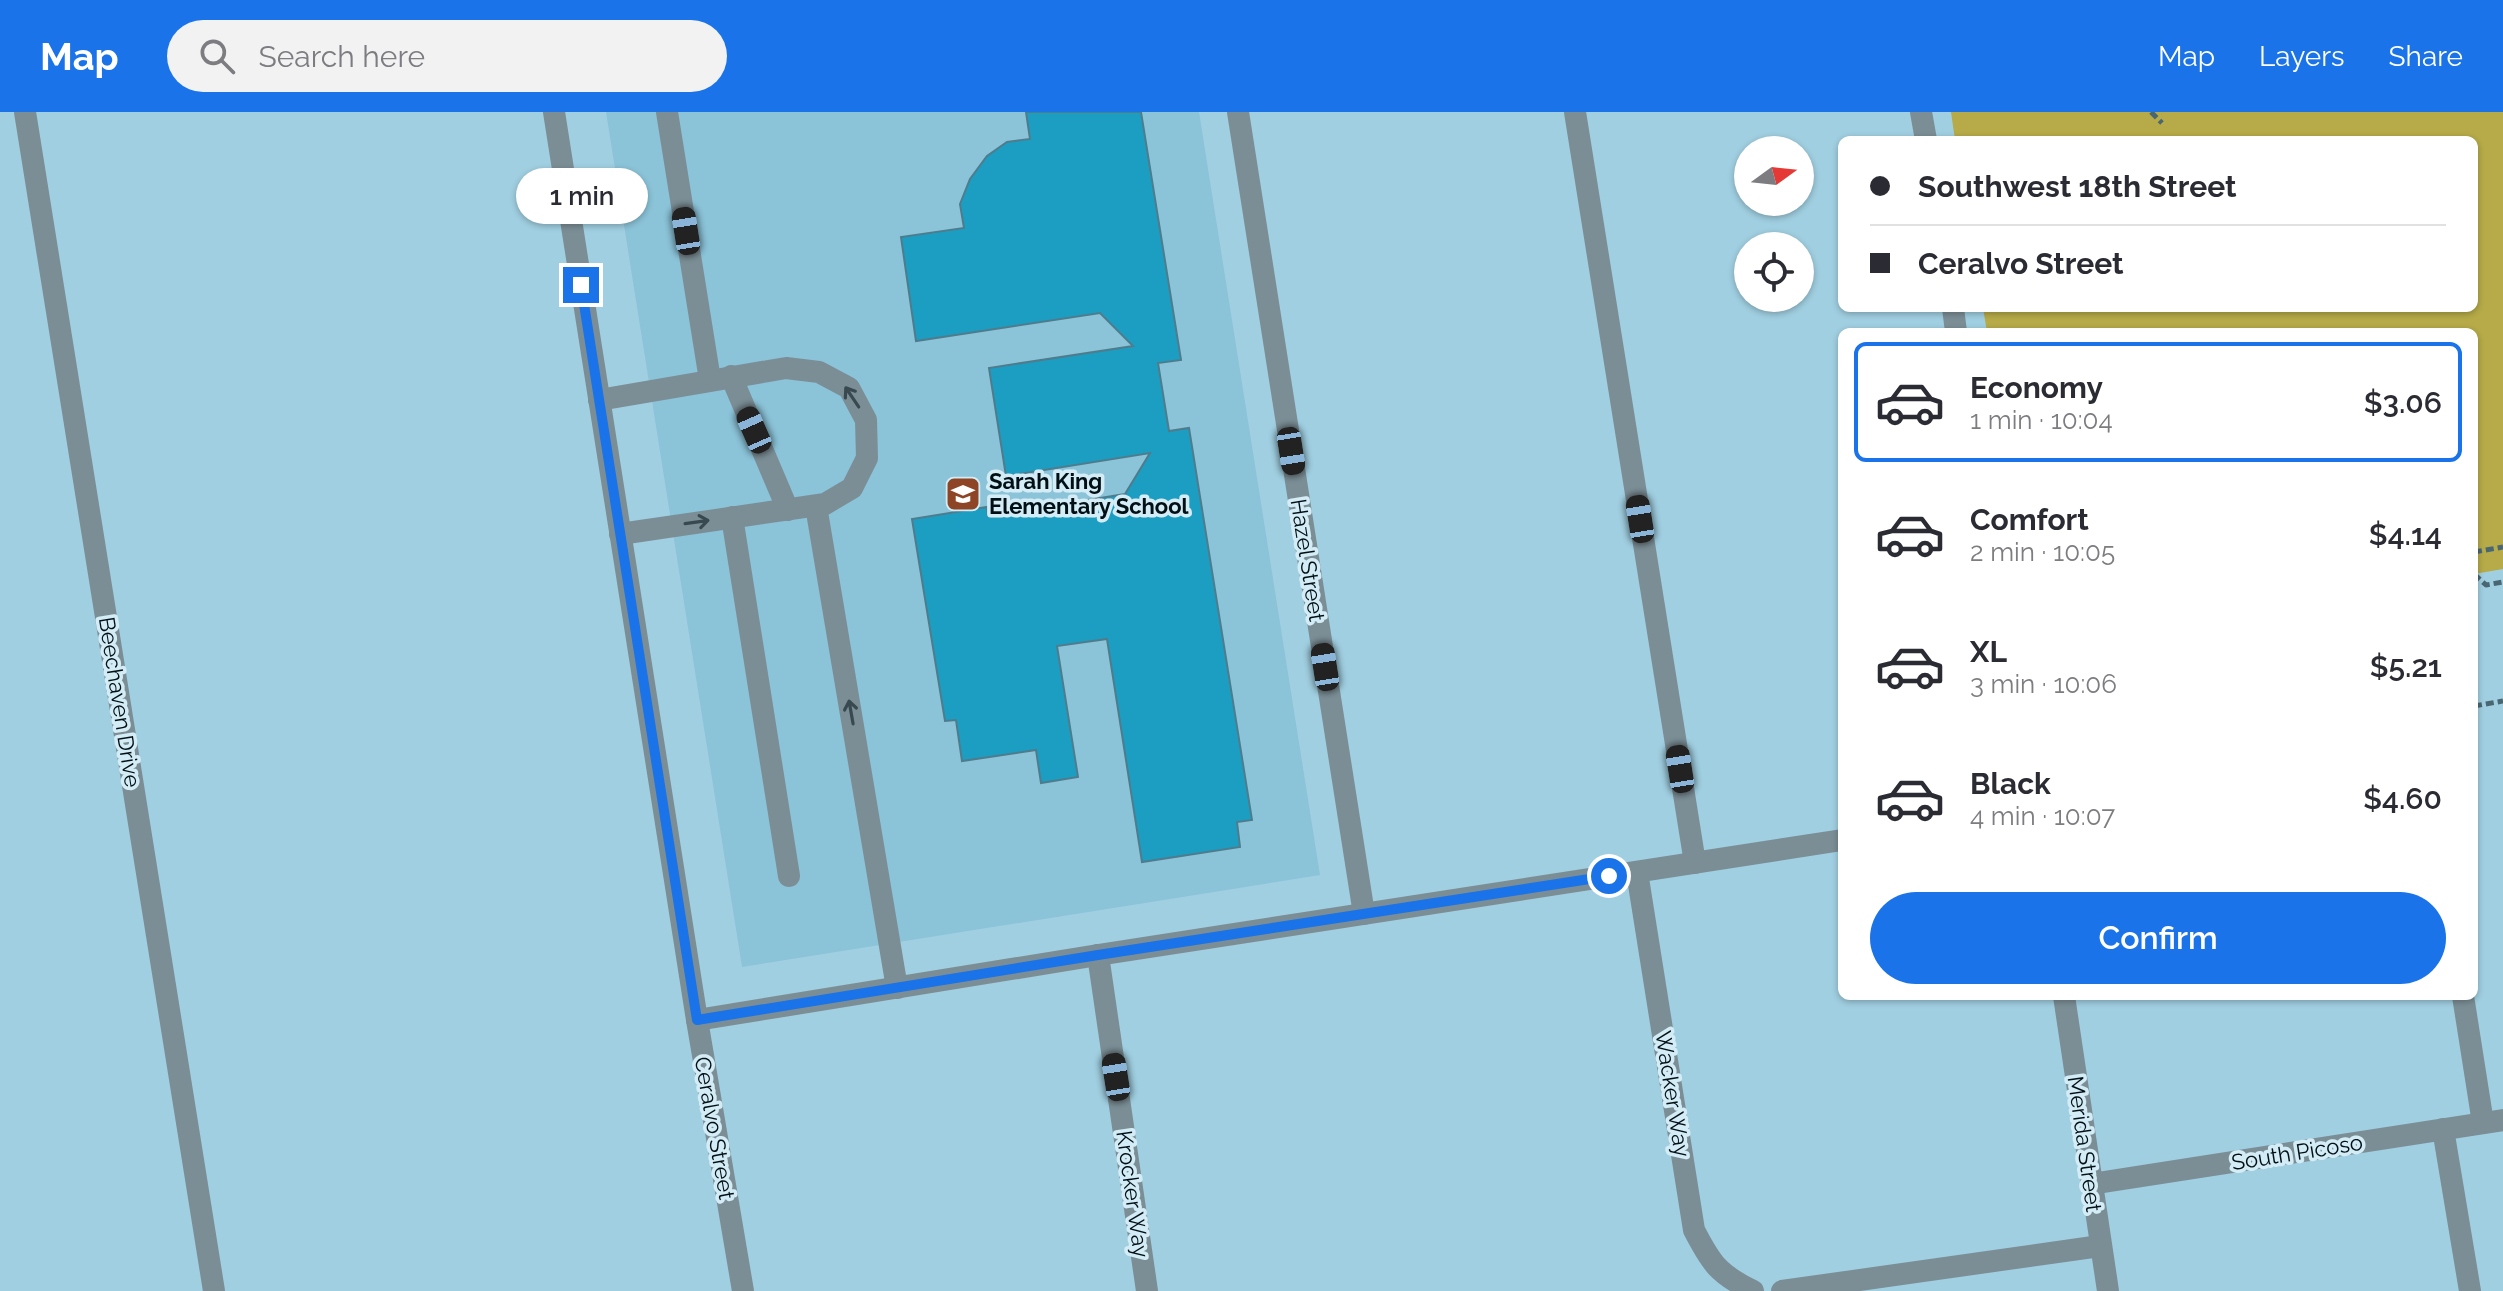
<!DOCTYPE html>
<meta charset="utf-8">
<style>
body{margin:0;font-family:Raleway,sans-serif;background:#f2f2f3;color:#2b2b33;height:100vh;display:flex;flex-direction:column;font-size:30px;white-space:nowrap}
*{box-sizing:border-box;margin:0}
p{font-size:26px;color:#7c7c81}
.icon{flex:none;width:44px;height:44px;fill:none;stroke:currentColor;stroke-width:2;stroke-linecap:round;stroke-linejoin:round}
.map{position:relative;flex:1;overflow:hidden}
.side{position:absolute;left:1838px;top:216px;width:640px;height:672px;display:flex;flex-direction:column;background:#fff;border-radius:12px;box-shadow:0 2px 6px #0004}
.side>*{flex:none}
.top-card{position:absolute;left:1838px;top:24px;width:640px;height:176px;border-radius:12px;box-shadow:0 2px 6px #0004;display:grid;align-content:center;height:176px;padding:0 32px;background:#fff}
.needle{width:52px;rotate:75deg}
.controls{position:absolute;left:1734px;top:24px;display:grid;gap:16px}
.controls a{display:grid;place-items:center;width:80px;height:80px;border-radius:50%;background:#fff;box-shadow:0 2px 6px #0004;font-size:40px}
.end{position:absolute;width:36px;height:36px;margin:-18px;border:10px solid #1a73e8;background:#fff;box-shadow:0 0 0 4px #fff}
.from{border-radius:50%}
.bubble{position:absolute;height:56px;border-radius:28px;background:#fff;box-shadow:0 2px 6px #0004;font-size:26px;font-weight:600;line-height:56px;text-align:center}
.car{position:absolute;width:24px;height:48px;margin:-24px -12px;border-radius:10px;box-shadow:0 0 6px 2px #0007;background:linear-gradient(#222 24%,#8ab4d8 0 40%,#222 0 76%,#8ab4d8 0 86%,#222 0)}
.top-card b{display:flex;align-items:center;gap:28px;height:76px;font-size:30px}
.top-card b+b{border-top:2px solid #e1e1e2}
.top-card i{width:20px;height:20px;background:#2b2b33}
ul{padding:14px 0 0;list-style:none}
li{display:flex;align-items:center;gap:24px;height:120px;margin:0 16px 12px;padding:0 16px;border:4px solid transparent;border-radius:12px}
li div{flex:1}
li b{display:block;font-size:30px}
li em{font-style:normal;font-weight:600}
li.on{border-color:#1a73e8}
li>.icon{width:72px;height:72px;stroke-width:1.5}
.primary-button{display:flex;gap:16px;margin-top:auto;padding:16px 32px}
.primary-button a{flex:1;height:92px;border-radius:48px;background:#1a73e8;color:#fff;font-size:32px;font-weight:600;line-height:92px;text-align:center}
header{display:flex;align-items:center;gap:48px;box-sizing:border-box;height:112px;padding:0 40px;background:#1a73e8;color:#fff}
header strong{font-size:38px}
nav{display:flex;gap:44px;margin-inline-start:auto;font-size:28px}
.search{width:560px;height:72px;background:#f2f2f3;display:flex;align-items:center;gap:20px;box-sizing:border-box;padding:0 28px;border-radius:44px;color:#7c7c81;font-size:30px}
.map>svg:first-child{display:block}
</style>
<header>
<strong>Map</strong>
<div class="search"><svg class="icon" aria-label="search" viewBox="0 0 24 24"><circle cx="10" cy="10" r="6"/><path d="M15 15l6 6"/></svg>Search here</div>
<nav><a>Map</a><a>Layers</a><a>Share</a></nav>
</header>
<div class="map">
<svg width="2503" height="1179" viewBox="0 0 2503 1179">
<rect width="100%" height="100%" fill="#a0cfe1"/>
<path fill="#8bc3d8" d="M606 0H1199L1320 763 742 855Z"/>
<path fill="#b6ab48" d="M1951 0H2503V457L2474 462V220H1987L1983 196H2474V28H1955Z"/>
<path fill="#1c9ec2" stroke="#4f7c8c" stroke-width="2" d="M1026 0H1141L1181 248 1158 251 1169 319 1189 316 1252 708 1237 710 1240 735 1142 750 1107 527 1057 534 1078 665 1041 671 1036 638 962 649 956 608 945 609 912 407 987 395 988 404 1125 382 1150 341 1006 364 989 256 1133 234 1100 201 916 229 901 125 964 116 960 92 970 67 987 44 1007 30 1030 27Z"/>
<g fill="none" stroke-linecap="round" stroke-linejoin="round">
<g stroke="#496773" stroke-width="5" stroke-dasharray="8 4" stroke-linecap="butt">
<path d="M2151 0 2162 11"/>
<path d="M2474 440 2503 435"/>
<path d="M2474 462 2486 473 2503 470"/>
<path d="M2474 594 2503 589"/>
</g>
<g stroke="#7b8e96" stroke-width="22">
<path d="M667 0 710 268"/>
<path d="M1575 0 1695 751"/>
<path d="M731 264 788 398"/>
<path d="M599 288 786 256 819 260 849 276 866 308 867 346 852 376 825 392 620 422"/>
<path d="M816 394 897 876"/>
<path d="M732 405 789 764"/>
</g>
<g stroke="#7b8e96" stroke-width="22">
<path d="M25 0 214 1179"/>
<path d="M1238 0 1364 802"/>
<path d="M1921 0 1926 28"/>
<path d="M1953 196 1956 220"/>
<path d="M1637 760 1694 1118C1711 1151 1718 1162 1753 1179"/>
<path d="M1098 843 1147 1179"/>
<path d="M2064 884 2108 1179"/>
<path d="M2463 884 2483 1011"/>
<path d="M697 908 1098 843 1842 728"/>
<path d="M2443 1017 2470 1179"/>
<path d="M2091 1072 2503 1008"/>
<path d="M1782 1179 2100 1134"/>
</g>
<path stroke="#7b8e96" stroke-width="22" d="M554 0 697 908 743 1179"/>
</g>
<defs><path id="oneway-shaft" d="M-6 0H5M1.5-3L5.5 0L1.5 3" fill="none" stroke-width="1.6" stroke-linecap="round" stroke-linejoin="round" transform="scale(2)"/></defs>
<g stroke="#384950">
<use href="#oneway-shaft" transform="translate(852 285) rotate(-124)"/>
<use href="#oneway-shaft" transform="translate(697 410) rotate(-8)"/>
<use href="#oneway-shaft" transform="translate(851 600) rotate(-100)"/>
</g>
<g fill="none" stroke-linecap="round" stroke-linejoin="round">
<path stroke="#1a73e8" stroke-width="10" d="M581 173 697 908 1098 843 1609 764"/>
</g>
<defs>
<symbol id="school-square" viewBox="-11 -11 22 22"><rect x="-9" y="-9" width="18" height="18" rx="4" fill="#8d4525" stroke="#d4ecf5"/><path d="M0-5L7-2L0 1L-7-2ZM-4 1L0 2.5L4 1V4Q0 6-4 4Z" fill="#fff"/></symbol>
</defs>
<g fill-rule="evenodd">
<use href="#school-square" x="943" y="362" width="40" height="40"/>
</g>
<g text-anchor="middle" stroke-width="7" stroke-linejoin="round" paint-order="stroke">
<g font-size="22" font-weight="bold" fill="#011016" stroke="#d4ecf5" text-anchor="start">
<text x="989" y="377">Sarah King<tspan x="989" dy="25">Elementary School</tspan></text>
</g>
<g font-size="22" fill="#011016" stroke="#d4ecf5">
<text transform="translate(1308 448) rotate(81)" y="8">Hazel Street</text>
<text transform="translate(120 590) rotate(81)" y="8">Beechaven Drive</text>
<text transform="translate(1673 982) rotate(81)" y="8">Wacker Way</text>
<text transform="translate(715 1016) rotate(80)" y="8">Ceralvo Street</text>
<text transform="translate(2085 1032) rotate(82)" y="8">Merida Street</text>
<text transform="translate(2297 1040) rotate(-9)" y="8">South Picoso</text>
<text transform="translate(1133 1082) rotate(82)" y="8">Krocker Way</text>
</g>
</g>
</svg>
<div class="controls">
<a><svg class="needle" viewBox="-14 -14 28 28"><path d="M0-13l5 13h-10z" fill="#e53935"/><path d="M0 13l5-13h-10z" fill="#7c7c81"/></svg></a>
<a><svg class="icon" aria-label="locate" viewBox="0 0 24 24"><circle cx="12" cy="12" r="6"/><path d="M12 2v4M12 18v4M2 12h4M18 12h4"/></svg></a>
</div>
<i class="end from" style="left:1609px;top:764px"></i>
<i class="end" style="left:581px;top:173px"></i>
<div class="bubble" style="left:516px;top:56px;width:132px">1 min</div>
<i class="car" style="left:686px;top:119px;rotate:351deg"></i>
<i class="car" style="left:754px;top:318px;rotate:336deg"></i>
<i class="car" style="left:1291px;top:339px;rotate:171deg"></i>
<i class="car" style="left:1640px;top:407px;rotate:351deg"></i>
<i class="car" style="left:1325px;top:555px;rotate:351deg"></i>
<i class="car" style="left:1680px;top:657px;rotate:351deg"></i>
<i class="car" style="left:1116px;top:965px;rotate:351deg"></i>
<div class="top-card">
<b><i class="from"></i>Southwest 18th Street</b>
<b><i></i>Ceralvo Street</b>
</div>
<section class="side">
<ul>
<li class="on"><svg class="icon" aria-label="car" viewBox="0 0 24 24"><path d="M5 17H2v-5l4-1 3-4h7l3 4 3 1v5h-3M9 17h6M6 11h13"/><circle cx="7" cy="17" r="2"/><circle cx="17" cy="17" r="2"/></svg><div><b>Economy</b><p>1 min · 10:04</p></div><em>$3.06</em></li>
<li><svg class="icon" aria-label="car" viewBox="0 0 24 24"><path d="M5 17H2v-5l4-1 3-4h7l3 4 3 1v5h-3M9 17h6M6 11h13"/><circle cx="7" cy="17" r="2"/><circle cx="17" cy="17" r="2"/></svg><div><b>Comfort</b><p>2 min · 10:05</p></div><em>$4.14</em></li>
<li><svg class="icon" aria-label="car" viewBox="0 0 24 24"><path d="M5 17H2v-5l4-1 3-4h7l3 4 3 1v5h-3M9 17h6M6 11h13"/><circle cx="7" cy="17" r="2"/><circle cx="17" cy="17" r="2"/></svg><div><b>XL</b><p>3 min · 10:06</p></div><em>$5.21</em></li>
<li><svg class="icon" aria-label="car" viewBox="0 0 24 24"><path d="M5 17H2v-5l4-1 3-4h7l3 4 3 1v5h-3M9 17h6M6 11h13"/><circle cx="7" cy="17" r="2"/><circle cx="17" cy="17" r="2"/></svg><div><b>Black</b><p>4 min · 10:07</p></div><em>$4.60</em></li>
</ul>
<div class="primary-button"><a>Confirm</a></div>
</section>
</div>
